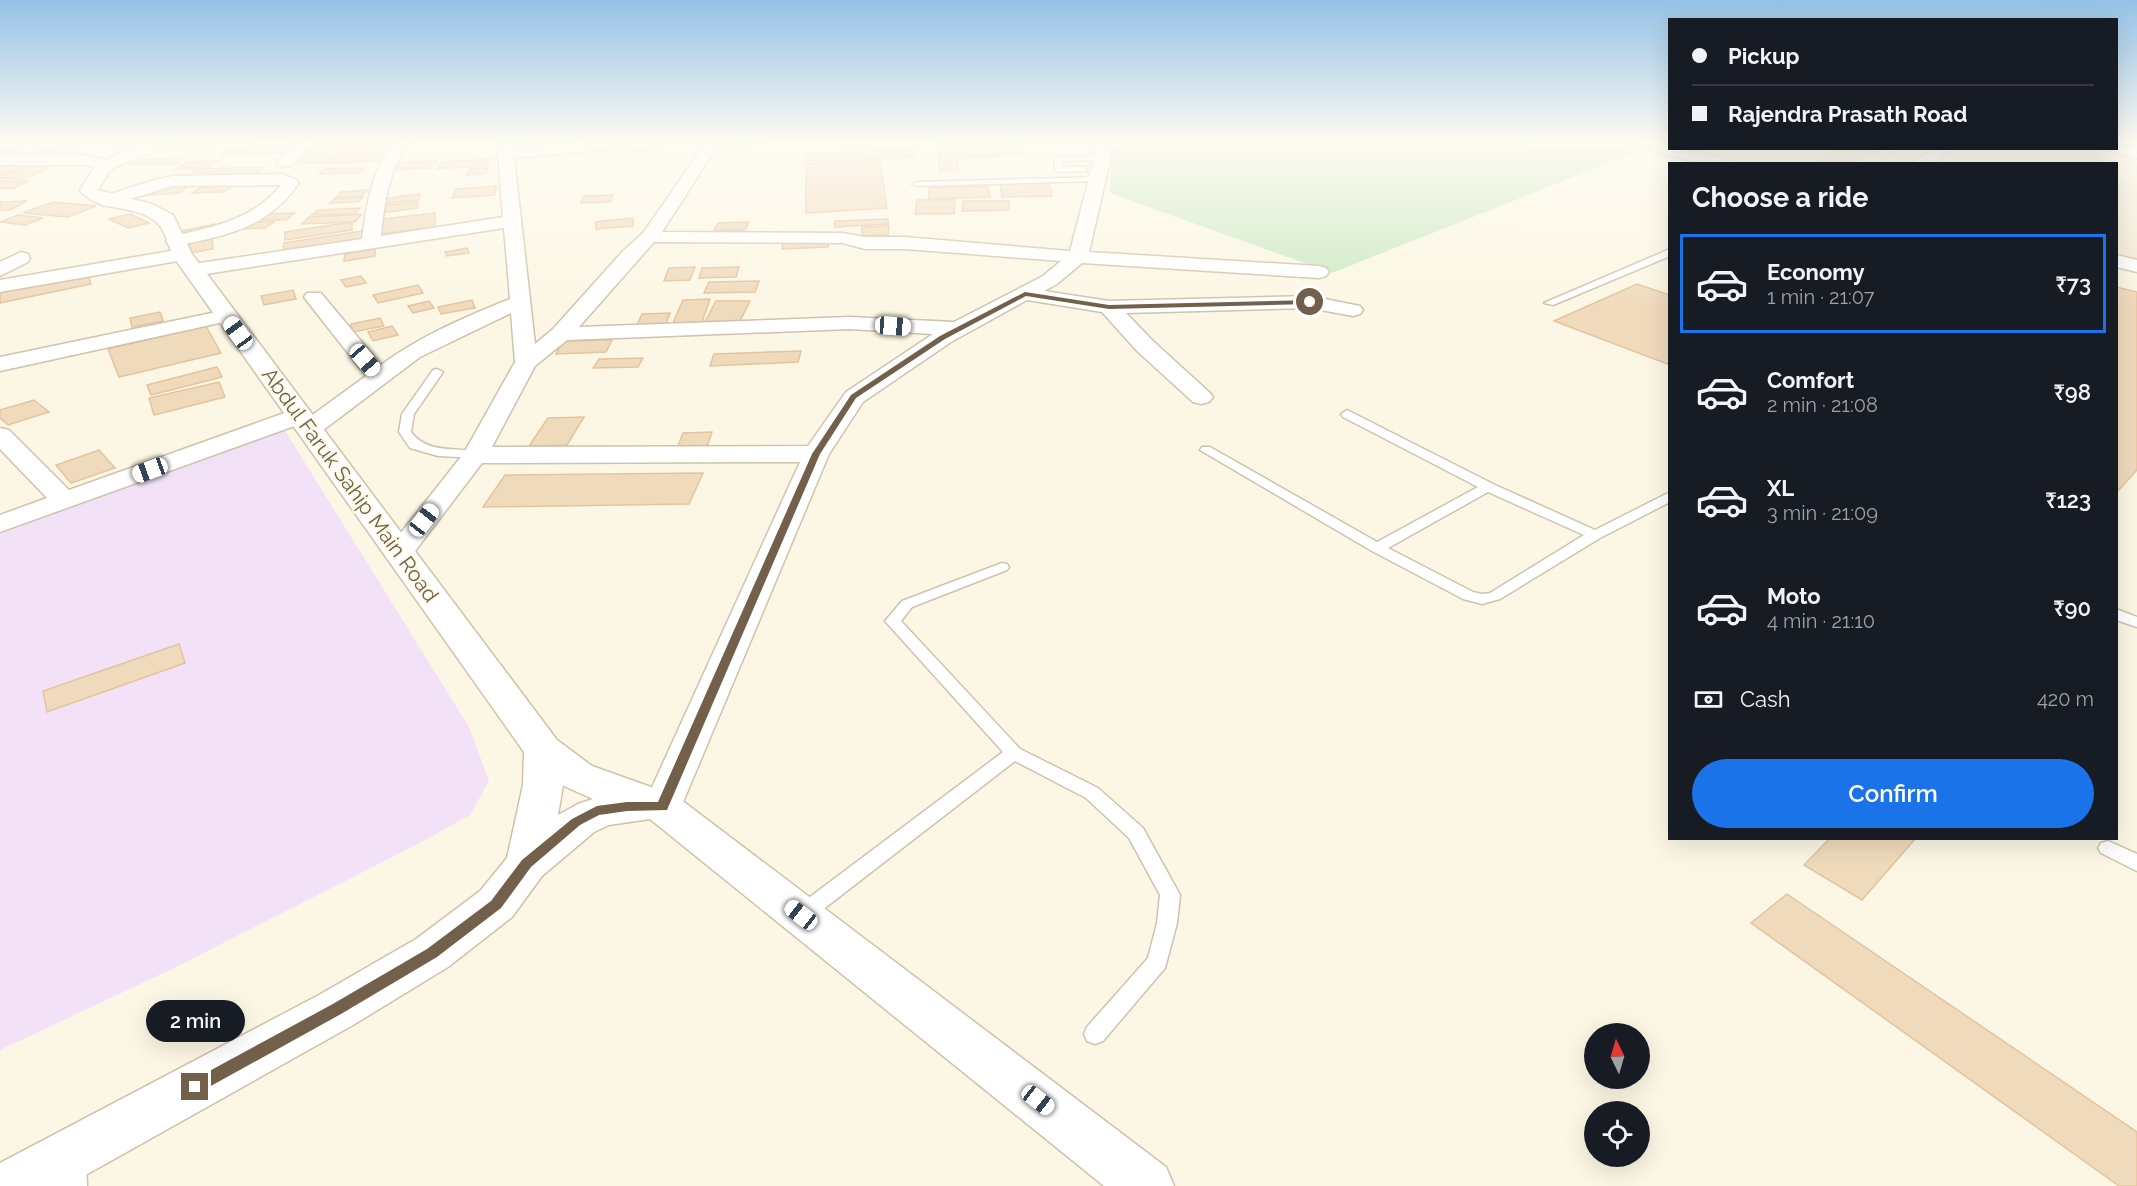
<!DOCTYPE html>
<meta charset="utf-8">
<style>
body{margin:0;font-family:Raleway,sans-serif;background:#242831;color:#f1f3f6;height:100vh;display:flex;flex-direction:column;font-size:22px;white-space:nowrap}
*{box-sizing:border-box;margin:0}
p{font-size:20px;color:#9ea1a6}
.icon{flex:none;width:33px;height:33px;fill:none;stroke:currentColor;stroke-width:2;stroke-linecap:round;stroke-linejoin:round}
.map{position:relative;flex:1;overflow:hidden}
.drawer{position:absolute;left:1668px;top:162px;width:450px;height:678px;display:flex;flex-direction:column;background:#171b24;border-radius:0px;box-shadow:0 6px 24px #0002}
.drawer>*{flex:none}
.guide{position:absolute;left:1668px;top:18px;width:450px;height:132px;border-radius:0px;box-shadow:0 6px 24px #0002;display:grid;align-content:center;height:132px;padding:0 24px;background:#171b24}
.needle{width:39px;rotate:355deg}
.fabs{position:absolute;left:1584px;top:1023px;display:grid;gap:12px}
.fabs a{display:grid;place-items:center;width:66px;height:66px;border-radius:50%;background:#171b24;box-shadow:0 6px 24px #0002;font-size:30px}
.end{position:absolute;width:27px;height:27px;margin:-14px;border:8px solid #73604a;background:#fff;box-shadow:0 0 0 3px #fff}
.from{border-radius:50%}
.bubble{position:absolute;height:42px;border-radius:21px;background:#171b24;box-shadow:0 6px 24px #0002;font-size:20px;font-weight:600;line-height:42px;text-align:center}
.car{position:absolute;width:18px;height:36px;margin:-18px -9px;border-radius:8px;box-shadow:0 0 4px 2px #0007;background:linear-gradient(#fff 24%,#345 0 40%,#fff 0 76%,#345 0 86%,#fff 0)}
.guide b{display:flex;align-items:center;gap:21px;height:57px;font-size:22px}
.guide b+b{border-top:2px solid #363941}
.guide i{width:15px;height:15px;background:#f1f3f6}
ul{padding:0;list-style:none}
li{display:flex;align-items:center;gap:18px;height:99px;margin:0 12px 9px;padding:0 12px;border:3px solid transparent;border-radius:0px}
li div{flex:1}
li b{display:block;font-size:22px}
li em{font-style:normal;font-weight:600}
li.active{border-color:#1a73e8}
li>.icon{width:54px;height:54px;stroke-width:1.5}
h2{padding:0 24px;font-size:27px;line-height:72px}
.pay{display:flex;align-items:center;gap:15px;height:66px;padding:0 24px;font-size:22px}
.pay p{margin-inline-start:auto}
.cta{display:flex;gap:12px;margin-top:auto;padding:12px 24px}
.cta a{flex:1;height:69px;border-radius:36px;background:#1a73e8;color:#fff;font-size:24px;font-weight:600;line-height:69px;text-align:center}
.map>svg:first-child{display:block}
</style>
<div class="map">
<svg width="2137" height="1186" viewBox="0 0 2137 1186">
<rect width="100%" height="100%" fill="#fcf7e4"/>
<path fill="#f3ead2" d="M2117 141H2137V261L2117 256 2116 164H1737L1676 149 2116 148Z"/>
<path fill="#f3e1f8" d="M284 429 469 727 489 781 470 815 418 844 172 969 0 1050V534Z"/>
<path fill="#cbe9c3" d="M1112 141H1610L1643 149 1332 273 1110 193Z"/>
<g fill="#f0dabc" stroke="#e3c49d" stroke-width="1.5">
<path d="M168 141 218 142 206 148H155Z"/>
<path d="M351 141 346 145 316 146 321 142Z"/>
<path d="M357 141H400L398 143 353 145Z"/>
<path d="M938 141H1021L1024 155 957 158 958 170H939Z"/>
<path d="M544 142V147L522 149V144Z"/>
<path d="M748 142 747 147 719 148 720 143Z"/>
<path d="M302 144 290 153 238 155 251 146Z"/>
<path d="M394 145 379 161 330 163 347 147Z"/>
<path d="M637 145H655L651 152H632Z"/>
<path d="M54 146 73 147 42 159H23Z"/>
<path d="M346 146 329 162 290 164 309 147Z"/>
<path d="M0 148 22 149 4 155H0Z"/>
<path d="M1847 148 1874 152 1848 164H1812Z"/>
<path d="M228 150H244L235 155 220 156Z"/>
<path d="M914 150V157L805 161 806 154Z"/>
<path d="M185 158 176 164 132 165 142 159Z"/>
<path d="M491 159 486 166 436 169 442 162Z"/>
<path d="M880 160 887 208 806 213V164Z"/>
<path d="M217 161 206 168 175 169 187 162Z"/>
<path d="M437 161 431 168 388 170 395 163Z"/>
<path d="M0 163 29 164 0 176Z"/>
<path d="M26 167H51L24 179 0 178Z"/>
<path d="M264 167 249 178 211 179 227 168Z"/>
<path d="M222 168 207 178 183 179 198 169Z"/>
<path d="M365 168 360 173 319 174 324 169Z"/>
<path d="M489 168 485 174 466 175 470 169Z"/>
<path d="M0 181H29L14 188H0Z"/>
<path d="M1049 183 1052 196 1002 197 1000 184Z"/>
<path d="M206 184H237L223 192 192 193Z"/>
<path d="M190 185 179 193 149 195 160 186Z"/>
<path d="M497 186 494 195 452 198 456 189Z"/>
<path d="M988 186 990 197 929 199V188Z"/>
<path d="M367 190 362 196 335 198 341 192Z"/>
<path d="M420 194 418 200 380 204 382 199Z"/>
<path d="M613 195 610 202 581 203 584 196Z"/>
<path d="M363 197 358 202 330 203 335 199Z"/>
<path d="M917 200H955L954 214H915Z"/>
<path d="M27 201 10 210H0V202Z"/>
<path d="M963 201H1009V210L962 211Z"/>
<path d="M53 202 96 206 68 217 23 213Z"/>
<path d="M418 202 417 208 380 213 382 206Z"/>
<path d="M360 208 354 214 312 215 318 210Z"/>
<path d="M295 213 286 220H259L268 214Z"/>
<path d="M435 213V227L381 234 383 219Z"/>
<path d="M130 214 149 223 128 228 109 219Z"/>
<path d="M362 214 355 222 302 224 309 217Z"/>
<path d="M18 215 43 218 25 225 0 222Z"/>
<path d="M633 218V226L596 229V222Z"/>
<path d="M888 219V224L835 227V221Z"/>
<path d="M251 222H274L265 228 241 229Z"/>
<path d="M352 222V230L285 240V232Z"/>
<path d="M749 222 745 230H714L718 223Z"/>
<path d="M215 224 220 229 185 236 181 231Z"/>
<path d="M889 226 888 235 862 236V227Z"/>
<path d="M362 231 364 240 283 252 284 243Z"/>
<path d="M212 239 213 249 189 253V242Z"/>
<path d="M829 239 828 247 782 249 783 241Z"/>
<path d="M467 248 469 253 447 256 445 252Z"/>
<path d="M375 249V256L344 261 345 254Z"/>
<path d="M695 267 690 280 664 281 669 268Z"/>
<path d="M739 267 736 277 699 278 702 268Z"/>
<path d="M87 272 91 284 0 303V290Z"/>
<path d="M361 276 366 283 346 287 341 280Z"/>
<path d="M759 281 755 292 704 293 709 282Z"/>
<path d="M1637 284 1670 295V365L1554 321Z"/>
<path d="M418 285 423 293 378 303 373 295Z"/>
<path d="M2116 287 2137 292V470L2116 493Z"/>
<path d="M293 290 296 299 264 305 261 296Z"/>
<path d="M710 299 702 322 673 323 683 300Z"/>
<path d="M472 300 475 308 441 314 438 307Z"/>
<path d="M429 301 434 308 413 313 408 306Z"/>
<path d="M716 301H750L738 325H703Z"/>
<path d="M160 312 163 321 132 327 130 318Z"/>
<path d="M670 313 665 326 636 327 642 314Z"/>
<path d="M380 318 384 326 353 332 351 324Z"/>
<path d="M206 326 221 353 119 377 108 349Z"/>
<path d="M392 326 398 335 373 341 368 332Z"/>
<path d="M612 340 606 352 556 354 563 341Z"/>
<path d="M801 351 798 362 710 366 714 354Z"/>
<path d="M643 358 638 367 593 368 599 359Z"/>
<path d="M217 367 222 377 151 395 147 385Z"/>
<path d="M219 382 225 397 154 415 149 398Z"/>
<path d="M34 400 49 412 8 425 0 418V410Z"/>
<path d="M584 417 567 445 529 446 548 418Z"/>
<path d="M712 432 705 452 675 453 683 433Z"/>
<path d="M99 450 115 468 71 483 56 465Z"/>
<path d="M703 473 689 504 483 507 505 475Z"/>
<path d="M179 644 185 663 47 712 43 691Z"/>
<path d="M1830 838H1916L1862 900 1804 865Z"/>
<path d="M1787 894 2137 1132V1186H2119L1751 923Z"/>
</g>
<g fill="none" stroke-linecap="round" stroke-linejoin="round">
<defs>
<g id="lane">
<path d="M1102 156H1105V160L1061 161 1062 167H1087V171L1059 172 1055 170 1054 157Z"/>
<path d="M1097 177 1101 179 1100 181 916 186 912 184 916 182Z"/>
<path d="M1670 249V256L1553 305 1544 303Z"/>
<path d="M437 369 443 372 414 414 411 432C427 454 456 447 479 452L481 455 479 458 438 456 410 448 399 432 402 414 433 370Z"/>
<path d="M1347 410 1493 484 1595 530 1670 492V502L1600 538 1500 599 1482 604 1463 599 1372 551 1200 450 1202 447H1210L1377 542 1478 487 1343 417 1341 414ZM1488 492 1584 535 1490 593 1482 594 1473 592 1388 548Z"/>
<path d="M1002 563 1007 564 1009 567 1007 570 912 607 901 621 1020 749 1098 788 1143 828 1180 895 1177 923 1165 968 1103 1041 1095 1044 1087 1041 1084 1034 1087 1027 1148 958 1157 923 1160 895 1129 838 1086 798 1015 761 808 921 801 923 794 921 791 915 794 909 1003 752 885 621 902 601Z"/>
<path d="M2116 609 2137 617V627L2116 620Z"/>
<path d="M2108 841 2137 854V871L2101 853 2098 848 2101 843Z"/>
<path d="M74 1150 83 1154 86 1162 87 1186H63L62 1162 65 1154Z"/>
</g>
<g id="street">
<path d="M300 141H316L291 166H279L277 163 279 160Z"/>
<path d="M395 141H410C388 173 385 198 381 236L503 217 498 154 503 141H518L516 149 602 141H662L655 145 514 158 535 344 553 329 623 251 643 233 707 141H723L713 153 662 232 843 233 865 237H905L1070 251 1096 152 1094 141H1109L1112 152 1089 252 1319 266 1326 268 1329 272 1326 276 1319 278 1082 263 1057 284 1044 291 1109 301 1310 296 1360 306 1363 310 1360 314 1353 316 1310 308 1126 313 1153 341 1209 392 1213 397 1209 402 1201 404 1193 402 1137 351 1102 312 1027 300 951 342 863 402 829 454 681 807 675 817 662 821 649 817 643 807 800 462 482 463 409 559 399 562 389 559 385 553 464 453 515 362 511 313 420 357 318 434 309 436 300 434 297 429 300 424 0 532V515L47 498 0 449V428L9 430 69 490 290 411 299 409 308 411 311 416 366 376 307 301 304 297 307 293H321L381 365C420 336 465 317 510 299L504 228 193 276 186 274 183 270 186 266 193 264 362 239C367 203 371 170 395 141ZM654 242 843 243 865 249H905L1061 261 1043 276 954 322 850 317 579 327ZM850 329 933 334 846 392 808 446 492 447 535 366 567 340Z"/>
<path d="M1624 141H1650L1670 146V148H1680L1731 161 1733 164H1704L1626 144Z"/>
<path d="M2116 144 2137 148V158L2111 151 2109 148H2116Z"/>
<path d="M1873 148H1894L1895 150 1887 155Z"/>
<path d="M1936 148H1955L1931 164H1910Z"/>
<path d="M0 155H83L107 160 111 167 103 172 95 167 83 165H0Z"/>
<path d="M282 174 297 180 299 183C268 228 226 236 175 246L169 245 166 241 169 237C211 227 252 221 281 185L173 186 107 206 101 205 99 201 101 197 154 180 173 176Z"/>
<path d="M182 249 189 251 191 255 189 259 0 292V280Z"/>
<path d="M21 252 28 254 30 258 28 262 0 276V262Z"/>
<path d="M2116 255 2137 260V272L2116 267Z"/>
<path d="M226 310 233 312 236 316 233 320 0 371V357Z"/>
</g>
<path id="secondary" d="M149 141H171L169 144 110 170 98 190 152 204 173 215 192 254 557 740 592 766 676 796 1166 1167 1174 1186H1104L650 819 609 825 594 832 542 876 512 917 448 967 353 1025 66 1186H0V1163L319 995 416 939 480 891 507 858 523 785 524 752 175 259C168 249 166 229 156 222 135 203 96 213 80 190L97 163ZM563 785 564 786 593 799 578 804 558 815Z"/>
</defs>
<use href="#lane" stroke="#cfc2ae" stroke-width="3"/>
<use href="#street" stroke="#cfc2ae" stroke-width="3"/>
<use href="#secondary" stroke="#d0c1a8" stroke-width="3"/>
<use href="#lane" fill="#fff" fill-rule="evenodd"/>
<use href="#street" fill="#fff" fill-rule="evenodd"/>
<use href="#secondary" fill="#fff" fill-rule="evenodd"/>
</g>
<linearGradient id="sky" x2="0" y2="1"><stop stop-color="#95c2e7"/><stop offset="0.46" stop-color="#fefbf3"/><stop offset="1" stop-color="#fefbf3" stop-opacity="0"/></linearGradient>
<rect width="2137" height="307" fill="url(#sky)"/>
<path fill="#73604a" d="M1025 292 1109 305 1310 300 1313 302 1310 304 1109 309 1026 296 945 339 856 398 820 454 667 810 627 811 599 815 580 825 531 867 501 908 437 957 341 1014 200 1092 195 1094 189 1092 187 1087 189 1082 331 1005 427 949 491 901 522 860 572 819 597 806 627 802H658L812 454 851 395 940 336Z"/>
<g text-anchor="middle" stroke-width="4.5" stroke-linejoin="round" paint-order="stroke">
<g font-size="21" fill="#73604a" stroke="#fffaea">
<text transform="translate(350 485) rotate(54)" y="7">Abdul Faruk Sahip Main Road</text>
</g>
</g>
</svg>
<div class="fabs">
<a><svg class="needle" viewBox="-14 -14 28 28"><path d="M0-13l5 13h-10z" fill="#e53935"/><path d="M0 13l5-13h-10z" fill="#9ea1a6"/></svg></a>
<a><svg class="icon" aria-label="locate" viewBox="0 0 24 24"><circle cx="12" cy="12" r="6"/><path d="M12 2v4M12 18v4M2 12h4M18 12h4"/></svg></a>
</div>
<i class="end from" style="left:1310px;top:302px"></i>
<i class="end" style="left:195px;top:1087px"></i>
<div class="bubble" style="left:146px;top:1000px;width:99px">2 min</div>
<i class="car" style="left:893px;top:326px;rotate:94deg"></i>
<i class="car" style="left:238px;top:333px;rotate:324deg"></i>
<i class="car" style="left:365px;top:360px;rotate:139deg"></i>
<i class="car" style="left:150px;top:470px;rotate:250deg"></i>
<i class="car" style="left:424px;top:520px;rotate:38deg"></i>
<i class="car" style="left:801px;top:915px;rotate:308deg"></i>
<i class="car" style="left:1038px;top:1100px;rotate:128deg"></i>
<div class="guide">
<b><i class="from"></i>Pickup</b>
<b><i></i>Rajendra Prasath Road</b>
</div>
<section class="drawer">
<h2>Choose a ride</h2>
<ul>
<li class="active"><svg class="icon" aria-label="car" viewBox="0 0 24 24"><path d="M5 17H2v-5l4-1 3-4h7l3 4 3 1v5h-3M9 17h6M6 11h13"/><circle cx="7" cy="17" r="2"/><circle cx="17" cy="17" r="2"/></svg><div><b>Economy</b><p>1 min · 21:07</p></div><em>₹73</em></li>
<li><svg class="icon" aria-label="car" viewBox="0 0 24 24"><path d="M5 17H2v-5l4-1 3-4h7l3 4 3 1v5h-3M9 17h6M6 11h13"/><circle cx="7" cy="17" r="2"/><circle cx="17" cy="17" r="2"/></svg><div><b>Comfort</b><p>2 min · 21:08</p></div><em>₹98</em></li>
<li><svg class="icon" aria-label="car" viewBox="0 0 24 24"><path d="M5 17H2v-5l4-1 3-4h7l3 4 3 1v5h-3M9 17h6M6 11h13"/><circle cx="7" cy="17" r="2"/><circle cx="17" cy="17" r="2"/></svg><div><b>XL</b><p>3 min · 21:09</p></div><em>₹123</em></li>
<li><svg class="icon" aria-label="car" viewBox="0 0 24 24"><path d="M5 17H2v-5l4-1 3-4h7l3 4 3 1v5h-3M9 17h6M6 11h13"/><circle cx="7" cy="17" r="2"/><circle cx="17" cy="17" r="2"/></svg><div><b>Moto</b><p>4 min · 21:10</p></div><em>₹90</em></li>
</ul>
<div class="pay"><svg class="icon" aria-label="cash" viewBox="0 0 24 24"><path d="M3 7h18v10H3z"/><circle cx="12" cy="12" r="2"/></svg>Cash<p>420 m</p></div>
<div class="cta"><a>Confirm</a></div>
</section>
</div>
